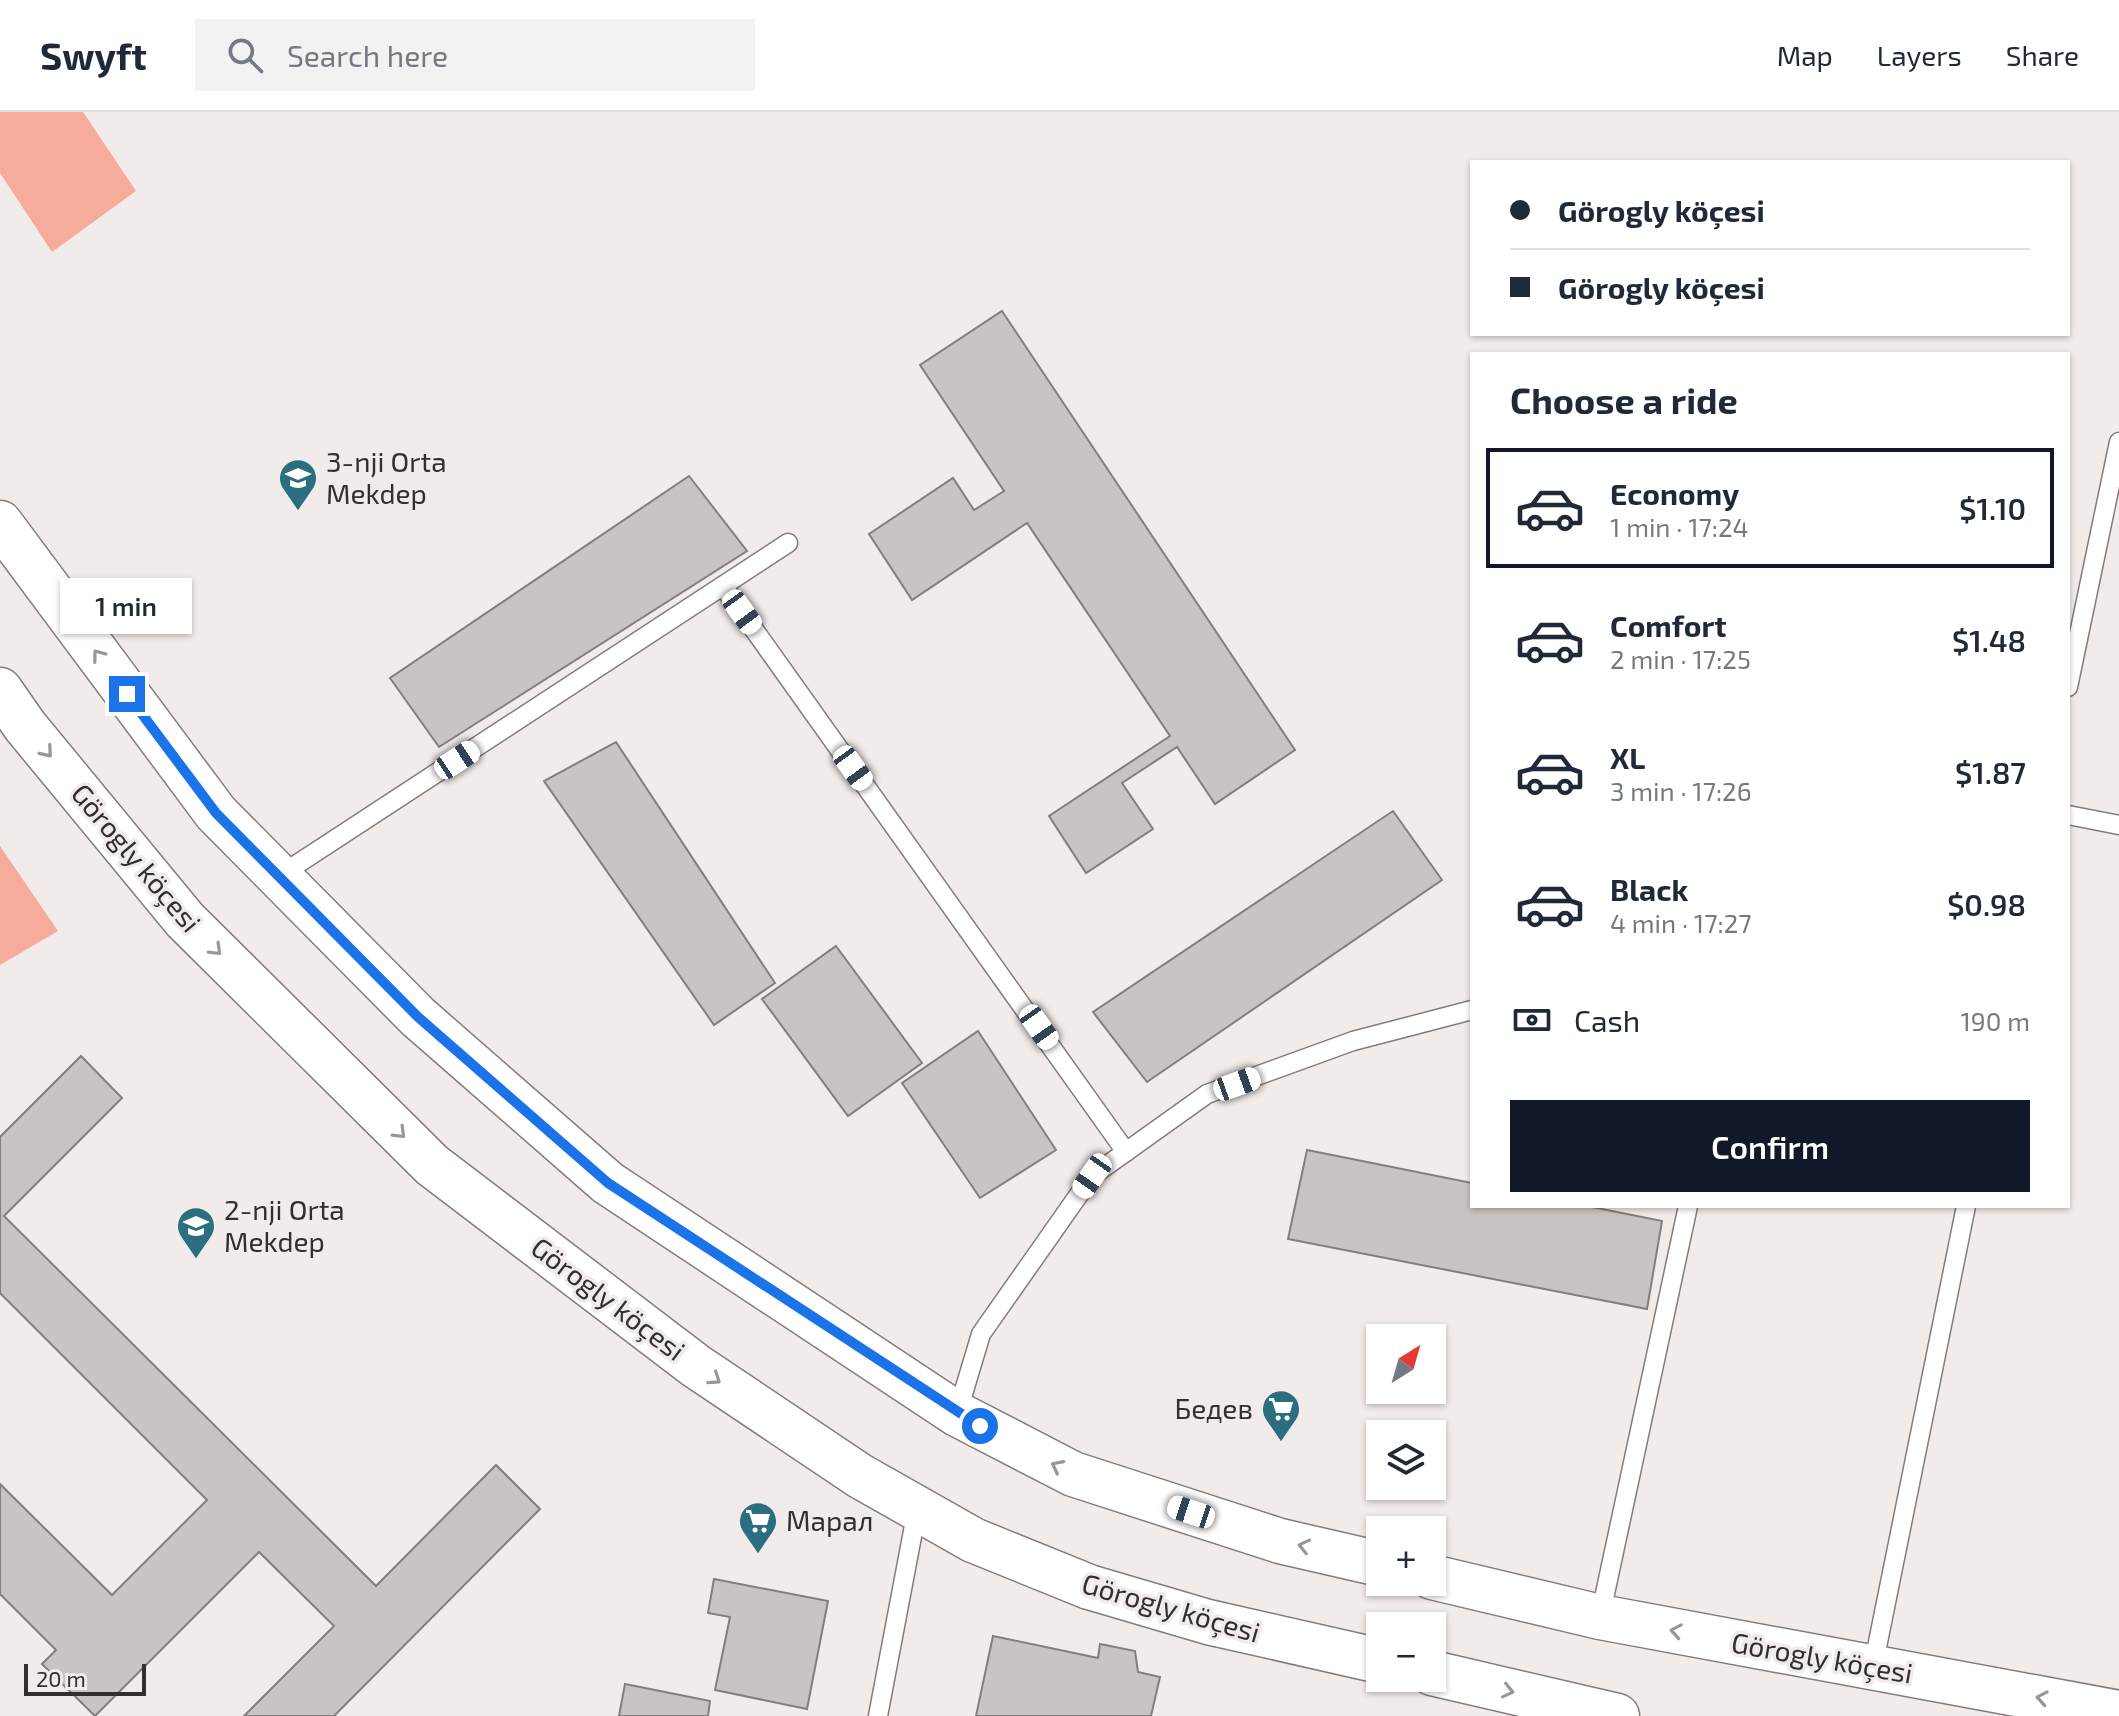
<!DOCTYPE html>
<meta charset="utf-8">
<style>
body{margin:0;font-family:"Exo 2",sans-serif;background:#f2f2f3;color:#1f2937;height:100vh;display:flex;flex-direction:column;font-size:30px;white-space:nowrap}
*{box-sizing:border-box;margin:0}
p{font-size:26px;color:#747a83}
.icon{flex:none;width:44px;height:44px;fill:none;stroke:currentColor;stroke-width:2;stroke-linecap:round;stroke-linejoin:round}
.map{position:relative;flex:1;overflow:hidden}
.panel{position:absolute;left:1470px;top:240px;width:600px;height:856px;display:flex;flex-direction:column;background:#fff;border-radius:0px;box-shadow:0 2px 6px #0004}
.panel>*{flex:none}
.guide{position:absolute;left:1470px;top:48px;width:600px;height:176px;border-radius:0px;box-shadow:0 2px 6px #0004;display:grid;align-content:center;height:176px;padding:0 40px;background:#fff}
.needle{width:52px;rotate:37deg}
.tools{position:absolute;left:1366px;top:1212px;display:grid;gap:16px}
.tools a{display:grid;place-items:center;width:80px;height:80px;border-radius:0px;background:#fff;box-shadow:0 2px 6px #0004;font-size:40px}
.scale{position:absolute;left:24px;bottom:20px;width:122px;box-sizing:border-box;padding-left:8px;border:4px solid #312f2f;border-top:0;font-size:22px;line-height:28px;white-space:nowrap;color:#312f2f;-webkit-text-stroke:6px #f1ecea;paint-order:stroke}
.end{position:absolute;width:36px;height:36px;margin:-18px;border:10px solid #1a73e8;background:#fff;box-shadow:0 0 0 4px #fff}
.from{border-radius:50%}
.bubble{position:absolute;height:56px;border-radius:0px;background:#fff;box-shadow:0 2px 6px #0004;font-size:26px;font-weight:600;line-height:56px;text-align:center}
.car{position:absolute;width:24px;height:48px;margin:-24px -12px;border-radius:10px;box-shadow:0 0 6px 2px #0007;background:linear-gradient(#fff 24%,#345 0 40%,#fff 0 76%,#345 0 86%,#fff 0)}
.guide b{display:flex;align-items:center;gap:28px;height:76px;font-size:30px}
.guide b+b{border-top:2px solid #e0e1e3}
.guide i{width:20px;height:20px;background:#1f2937}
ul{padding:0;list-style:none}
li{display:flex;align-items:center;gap:24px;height:120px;margin:0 16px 12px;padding:0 24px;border:4px solid transparent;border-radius:0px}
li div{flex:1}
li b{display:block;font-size:30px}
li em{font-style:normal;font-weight:600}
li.on{border-color:#111827}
li>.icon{width:72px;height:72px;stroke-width:1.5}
h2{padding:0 40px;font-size:36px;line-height:96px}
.pay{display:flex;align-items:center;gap:20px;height:88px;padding:0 40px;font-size:30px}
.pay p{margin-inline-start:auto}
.primary-button{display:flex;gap:16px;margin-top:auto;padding:16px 40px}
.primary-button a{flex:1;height:92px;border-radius:0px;background:#111827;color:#fff;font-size:32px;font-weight:600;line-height:92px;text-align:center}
header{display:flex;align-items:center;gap:48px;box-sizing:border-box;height:112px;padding:0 40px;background:#fff;border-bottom:2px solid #e0e1e3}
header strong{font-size:38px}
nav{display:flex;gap:44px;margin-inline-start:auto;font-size:28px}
.search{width:560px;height:72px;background:#f2f2f3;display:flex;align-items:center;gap:20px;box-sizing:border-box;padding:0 28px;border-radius:0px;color:#747a83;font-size:30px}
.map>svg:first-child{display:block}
</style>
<header>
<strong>Swyft</strong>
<div class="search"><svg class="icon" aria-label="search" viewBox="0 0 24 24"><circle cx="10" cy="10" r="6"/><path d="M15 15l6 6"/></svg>Search here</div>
<nav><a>Map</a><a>Layers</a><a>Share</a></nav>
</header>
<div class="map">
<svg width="2119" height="1604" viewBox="0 0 2119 1604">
<rect width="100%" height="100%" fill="#f1ecea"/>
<g fill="#f7ac9b">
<path d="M0 0H83L136 79 52 140 0 61Z"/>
<path d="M0 734 58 819 0 853Z"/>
</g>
<g fill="#c9c4c2" stroke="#837e7d" stroke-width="2">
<path d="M1002 199 1295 638 1215 692 1177 635 1122 671 1153 717 1086 761 1049 704 1170 624 1027 411 912 488 869 422 953 366 974 398 1004 379 920 253Z"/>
<path d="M689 364 747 439 439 635 390 566Z"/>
<path d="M616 630 775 871 714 913 544 669Z"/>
<path d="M1393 699 1442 768 1147 970 1093 900Z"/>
<path d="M836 834 922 951 848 1004 762 887Z"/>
<path d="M978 919 1056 1038 980 1086 902 971Z"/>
<path d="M81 944 122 986 4 1104 376 1474 496 1353 540 1397 334 1604H244L334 1514 259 1440 95 1604 42 1552 56 1538 0 1482V1372L112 1483 207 1388 0 1181V1025Z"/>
<path d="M1307 1038 1472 1071V1094H1587L1662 1109 1647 1197 1288 1127Z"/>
<path d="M714 1467 828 1489 807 1597 715 1578 730 1505 708 1501Z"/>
<path d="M993 1524 1098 1546 1100 1532 1135 1539 1138 1560 1160 1565 1151 1604H976Z"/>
<path d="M625 1572 710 1589 708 1604H619Z"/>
</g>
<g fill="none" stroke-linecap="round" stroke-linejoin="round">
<defs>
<g id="lane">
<path d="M723 474 1126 1040"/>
<path d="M2068 575 2119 330"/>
<path d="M2068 703 2119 713"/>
<path d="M279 764 788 431"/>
<path d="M957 1302 981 1222 1092 1064 1207 982 1353 929 1472 898"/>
<path d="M1600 1505 1688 1094"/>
<path d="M1873 1555 1966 1094"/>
<path d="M878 1604 917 1398"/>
</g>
<g id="primary">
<path d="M0 411 216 701 418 905 608 1071 957 1302 1073 1362 1280 1429 1380 1452"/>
<path d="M0 578 25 614 185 808 432 1053 696 1254 860 1364 973 1428 1089 1475 1208 1510 1380 1549"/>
<path d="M1432 1465 1600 1505 2119 1601"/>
<path d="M1432 1561 1617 1604"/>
</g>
</defs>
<use href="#lane" stroke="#827d7c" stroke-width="21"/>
<use href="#primary" stroke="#827d7c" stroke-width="47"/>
<use href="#lane" stroke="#fff" stroke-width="18"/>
<use href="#primary" stroke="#fff" stroke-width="44"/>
</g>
<defs><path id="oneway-chevron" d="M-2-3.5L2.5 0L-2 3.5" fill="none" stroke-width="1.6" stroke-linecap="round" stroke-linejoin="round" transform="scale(2)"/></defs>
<g stroke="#989797">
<use href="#oneway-chevron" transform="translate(98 543) rotate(-127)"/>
<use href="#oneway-chevron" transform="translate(47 640) rotate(50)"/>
<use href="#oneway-chevron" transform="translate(216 838) rotate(45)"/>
<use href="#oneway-chevron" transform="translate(400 1021) rotate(45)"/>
<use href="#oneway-chevron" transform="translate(715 1267) rotate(34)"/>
<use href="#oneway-chevron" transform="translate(1057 1354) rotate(-153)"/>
<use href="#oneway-chevron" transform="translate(1304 1434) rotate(-167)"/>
<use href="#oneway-chevron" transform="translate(1676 1519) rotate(-170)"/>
<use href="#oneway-chevron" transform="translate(1508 1579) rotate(13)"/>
<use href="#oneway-chevron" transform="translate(2042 1586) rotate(-170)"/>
</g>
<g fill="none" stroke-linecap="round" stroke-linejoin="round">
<path stroke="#1a73e8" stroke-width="10" d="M127 582 216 701 418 905 608 1071 980 1314"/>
</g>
<defs>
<symbol id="school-pin" viewBox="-11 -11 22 30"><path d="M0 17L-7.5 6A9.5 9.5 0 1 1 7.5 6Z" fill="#2a6e7f" stroke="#f1ecea"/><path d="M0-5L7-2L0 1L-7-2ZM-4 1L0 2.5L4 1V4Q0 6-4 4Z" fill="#fff"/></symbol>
<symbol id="supermarket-pin" viewBox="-11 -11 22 30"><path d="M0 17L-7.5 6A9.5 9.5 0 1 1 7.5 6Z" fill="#2a6e7f" stroke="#f1ecea"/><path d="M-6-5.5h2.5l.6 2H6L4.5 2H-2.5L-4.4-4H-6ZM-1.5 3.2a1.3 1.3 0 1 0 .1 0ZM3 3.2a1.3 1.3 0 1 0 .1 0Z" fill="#fff"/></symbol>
</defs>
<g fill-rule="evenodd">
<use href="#school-pin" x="276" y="344" width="44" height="60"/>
<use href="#school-pin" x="174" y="1092" width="44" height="60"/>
<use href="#supermarket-pin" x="1259" y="1275" width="44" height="60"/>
<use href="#supermarket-pin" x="736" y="1387" width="44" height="60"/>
</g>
<g text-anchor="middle" stroke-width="7" stroke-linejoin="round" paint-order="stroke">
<g font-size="28" fill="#312f2f" stroke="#f1ecea" text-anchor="start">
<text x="326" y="360">3-nji Orta<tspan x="326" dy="32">Mekdep</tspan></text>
<text x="224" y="1108">2-nji Orta<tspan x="224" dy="32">Mekdep</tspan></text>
<text x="1253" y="1307" text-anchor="end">Бедев</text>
<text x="786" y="1419">Марал</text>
</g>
<g font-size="28" fill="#312f2f" stroke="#f1ecea">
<text transform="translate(136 746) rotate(50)" y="10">Görogly köçesi</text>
<text transform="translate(608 1187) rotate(37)" y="10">Görogly köçesi</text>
<text transform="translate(1171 1496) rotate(16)" y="10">Görogly köçesi</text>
<text transform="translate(1822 1546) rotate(10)" y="10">Görogly köçesi</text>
</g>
</g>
</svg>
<div class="tools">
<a><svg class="needle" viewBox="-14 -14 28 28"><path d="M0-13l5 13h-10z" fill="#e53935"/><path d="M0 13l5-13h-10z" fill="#747a83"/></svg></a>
<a><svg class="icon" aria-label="layers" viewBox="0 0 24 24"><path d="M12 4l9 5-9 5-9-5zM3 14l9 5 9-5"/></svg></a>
<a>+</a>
<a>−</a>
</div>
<div class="scale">20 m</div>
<i class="end from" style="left:980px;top:1314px"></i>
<i class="end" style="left:127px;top:582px"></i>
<div class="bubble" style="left:60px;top:466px;width:132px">1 min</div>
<i class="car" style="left:742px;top:500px;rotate:144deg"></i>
<i class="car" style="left:457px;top:648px;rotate:57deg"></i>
<i class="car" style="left:853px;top:656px;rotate:144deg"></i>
<i class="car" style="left:1039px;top:915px;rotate:145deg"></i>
<i class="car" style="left:1237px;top:972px;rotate:70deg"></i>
<i class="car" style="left:1092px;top:1064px;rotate:215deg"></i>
<i class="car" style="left:1191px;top:1400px;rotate:288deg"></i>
<div class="guide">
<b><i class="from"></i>Görogly köçesi</b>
<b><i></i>Görogly köçesi</b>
</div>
<section class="panel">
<h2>Choose a ride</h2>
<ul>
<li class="on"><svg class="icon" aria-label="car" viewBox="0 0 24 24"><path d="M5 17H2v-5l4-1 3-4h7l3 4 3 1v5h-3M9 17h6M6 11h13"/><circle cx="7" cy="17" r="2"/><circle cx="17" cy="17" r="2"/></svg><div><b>Economy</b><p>1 min · 17:24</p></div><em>$1.10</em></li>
<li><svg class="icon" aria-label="car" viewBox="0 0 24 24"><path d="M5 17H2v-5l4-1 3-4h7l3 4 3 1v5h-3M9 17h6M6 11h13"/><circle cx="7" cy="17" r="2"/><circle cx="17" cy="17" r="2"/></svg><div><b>Comfort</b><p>2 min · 17:25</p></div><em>$1.48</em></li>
<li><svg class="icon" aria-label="car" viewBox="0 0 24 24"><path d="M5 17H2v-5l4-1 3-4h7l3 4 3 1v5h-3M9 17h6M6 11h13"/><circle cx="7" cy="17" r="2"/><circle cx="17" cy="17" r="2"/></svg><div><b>XL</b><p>3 min · 17:26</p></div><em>$1.87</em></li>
<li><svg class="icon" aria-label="car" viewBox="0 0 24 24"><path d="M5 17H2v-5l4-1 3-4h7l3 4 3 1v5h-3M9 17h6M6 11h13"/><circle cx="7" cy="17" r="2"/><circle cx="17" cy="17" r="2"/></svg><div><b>Black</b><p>4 min · 17:27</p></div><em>$0.98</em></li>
</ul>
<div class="pay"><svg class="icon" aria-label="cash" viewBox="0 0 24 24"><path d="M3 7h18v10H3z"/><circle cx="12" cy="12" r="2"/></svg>Cash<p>190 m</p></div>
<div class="primary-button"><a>Confirm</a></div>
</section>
</div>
